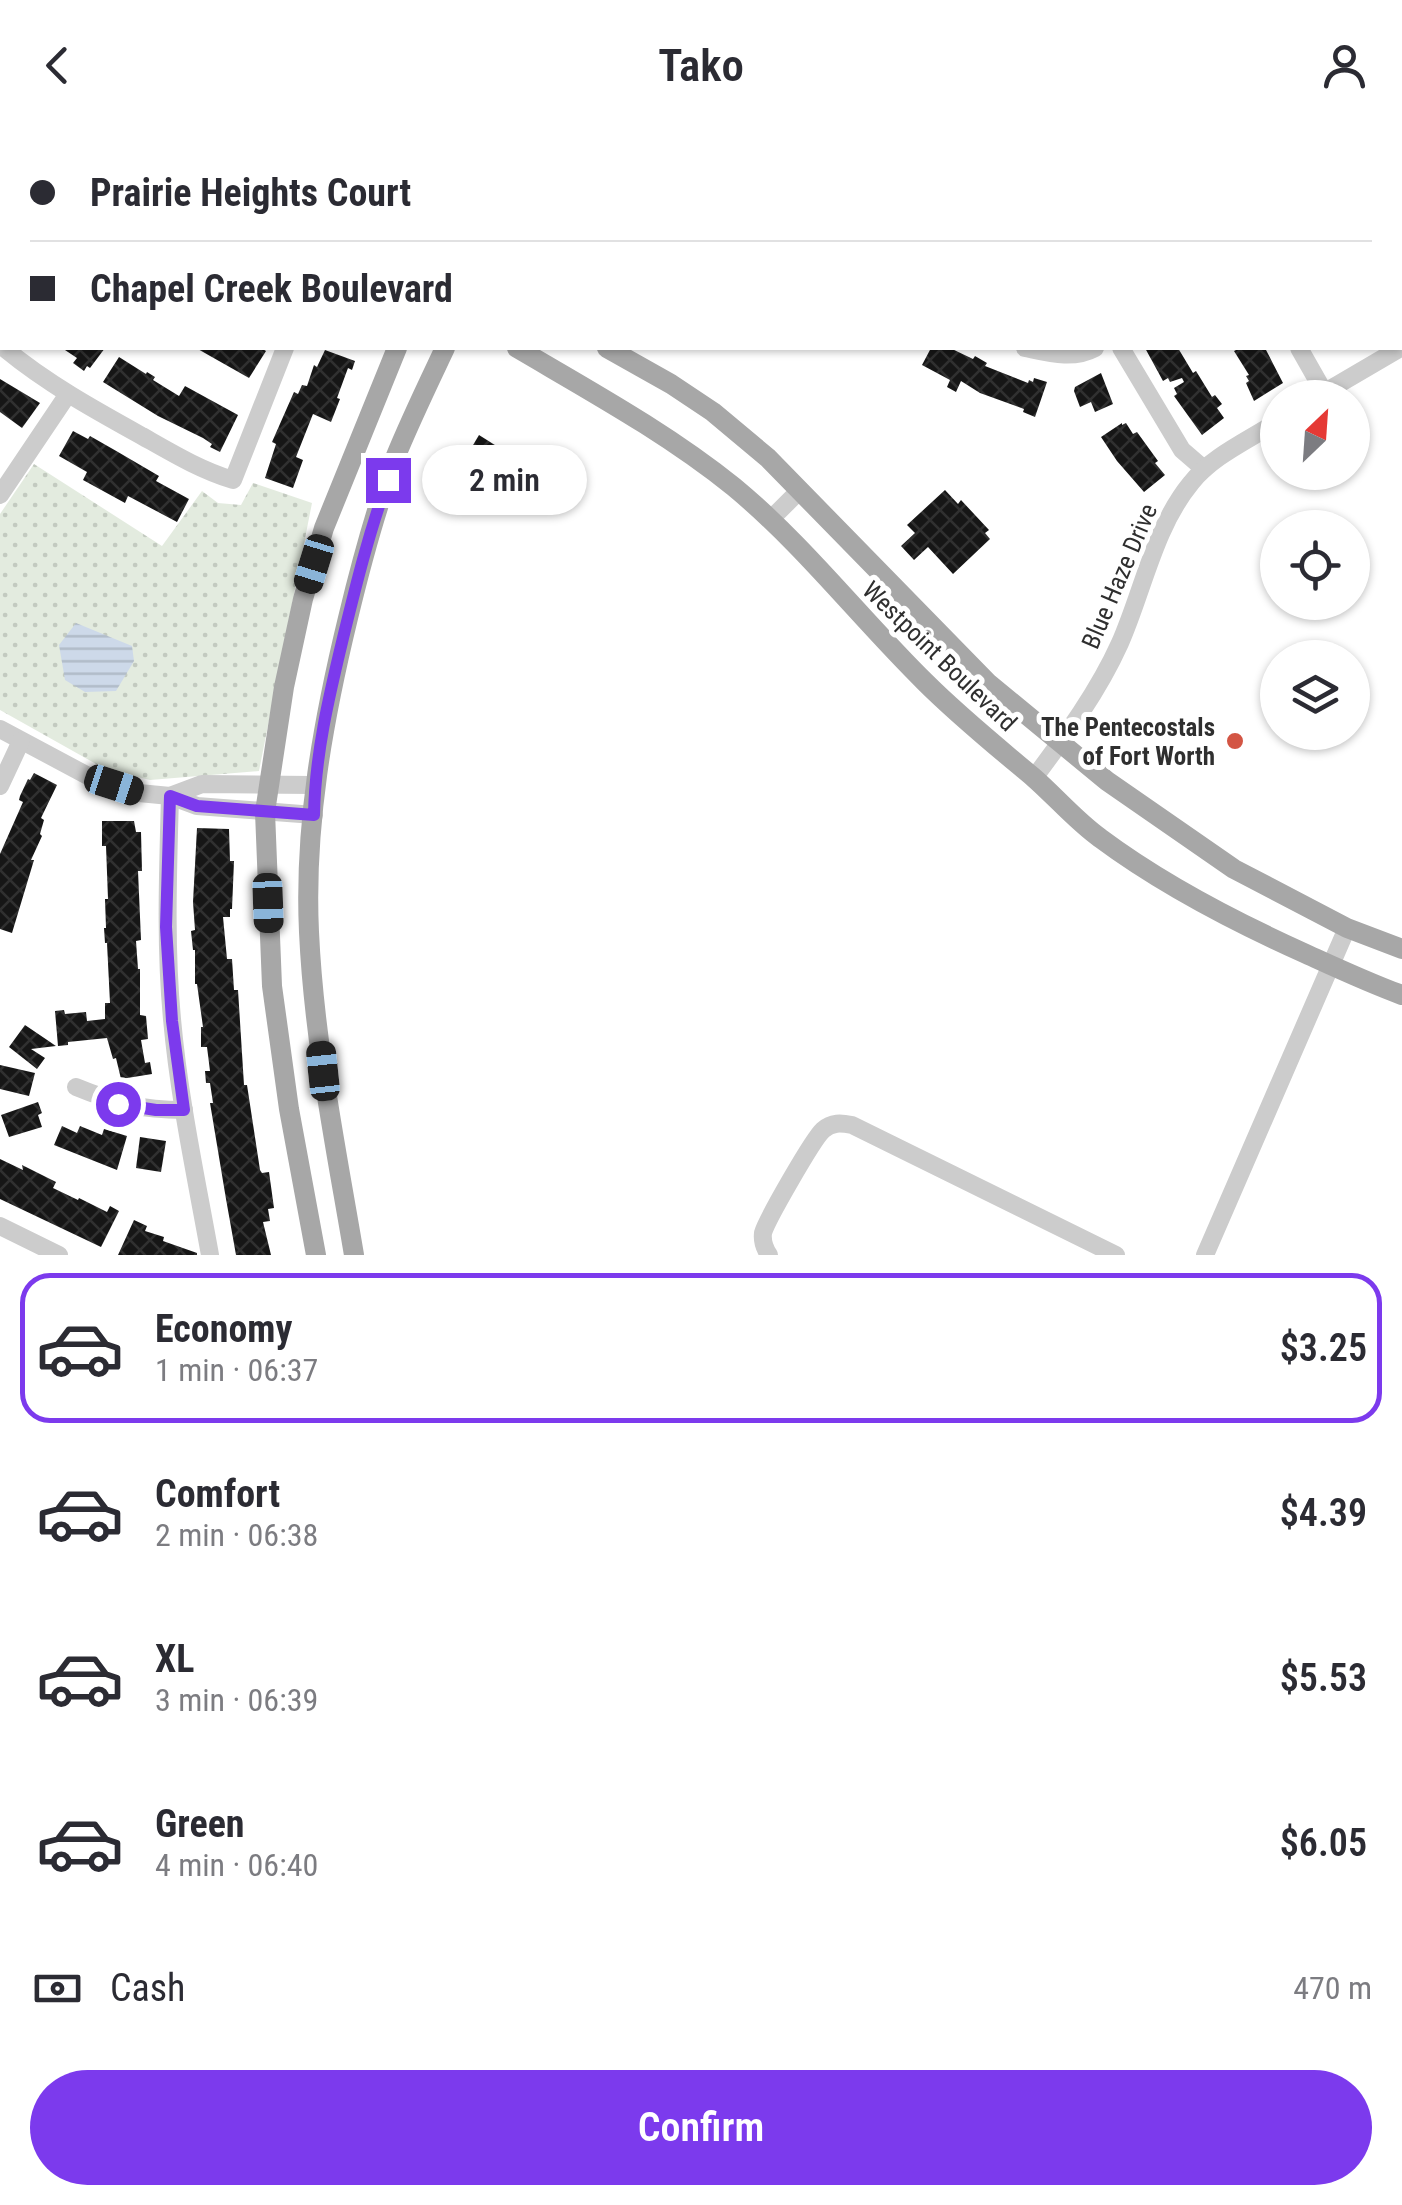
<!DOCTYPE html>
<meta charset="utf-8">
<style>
body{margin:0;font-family:"Roboto Condensed",sans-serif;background:#f2f2f3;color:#2b2b33;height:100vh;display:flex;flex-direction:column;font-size:38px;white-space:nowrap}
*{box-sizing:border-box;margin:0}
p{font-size:32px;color:#7c7c81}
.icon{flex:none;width:55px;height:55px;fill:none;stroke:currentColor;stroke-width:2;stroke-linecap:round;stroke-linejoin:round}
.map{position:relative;height:1125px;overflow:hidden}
.sheet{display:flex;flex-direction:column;background:#fff;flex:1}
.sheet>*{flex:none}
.hud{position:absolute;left:0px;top:0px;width:1402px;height:220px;box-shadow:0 2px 8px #0004;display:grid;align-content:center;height:220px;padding:0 30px;background:#fff}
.needle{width:65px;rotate:25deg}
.tools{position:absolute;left:1260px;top:250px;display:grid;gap:20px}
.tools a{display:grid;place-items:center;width:110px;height:110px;border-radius:50%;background:#fff;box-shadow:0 2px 8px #0004;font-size:50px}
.end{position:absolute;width:45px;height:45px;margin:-22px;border:12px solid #7c3aed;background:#fff;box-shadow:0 0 0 5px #fff}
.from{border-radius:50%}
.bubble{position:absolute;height:70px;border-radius:35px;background:#fff;box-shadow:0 2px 8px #0004;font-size:32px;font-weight:600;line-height:70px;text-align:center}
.car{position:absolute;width:30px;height:60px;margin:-30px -15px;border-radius:12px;box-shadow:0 0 8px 2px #0007;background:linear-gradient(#222 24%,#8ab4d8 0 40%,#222 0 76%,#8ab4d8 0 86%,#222 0)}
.hud b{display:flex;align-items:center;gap:35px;height:95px;font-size:38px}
.hud b+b{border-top:2px solid #e1e1e2}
.hud i{width:25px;height:25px;background:#2b2b33}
ul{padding:18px 0 0;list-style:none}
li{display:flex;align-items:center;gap:30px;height:150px;margin:0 20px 15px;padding:0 10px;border:5px solid transparent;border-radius:30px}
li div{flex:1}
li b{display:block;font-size:38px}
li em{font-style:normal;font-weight:600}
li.active{border-color:#7c3aed}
li>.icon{width:90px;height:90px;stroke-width:1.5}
.pay{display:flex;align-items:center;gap:25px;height:110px;padding:0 30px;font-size:38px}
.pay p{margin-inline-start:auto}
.button{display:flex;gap:20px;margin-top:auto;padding:20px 30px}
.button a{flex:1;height:115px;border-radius:60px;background:#7c3aed;color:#fff;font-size:40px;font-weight:600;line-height:115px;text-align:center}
header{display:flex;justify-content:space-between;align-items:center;height:130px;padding:0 30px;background:#fff;font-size:45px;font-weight:600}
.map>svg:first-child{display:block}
</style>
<header><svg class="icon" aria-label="back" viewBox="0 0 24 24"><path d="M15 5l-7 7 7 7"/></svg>Tako<svg class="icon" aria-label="person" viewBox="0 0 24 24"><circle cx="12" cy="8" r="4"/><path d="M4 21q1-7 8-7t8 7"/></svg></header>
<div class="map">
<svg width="1402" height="1125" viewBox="0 0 1402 1125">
<defs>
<pattern id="park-dots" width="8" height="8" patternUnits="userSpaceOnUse" patternTransform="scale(2.5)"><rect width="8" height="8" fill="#e3ebdf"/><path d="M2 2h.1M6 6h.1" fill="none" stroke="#c3cac0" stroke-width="1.8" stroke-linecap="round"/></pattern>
<pattern id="water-rules" width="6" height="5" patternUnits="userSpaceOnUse" patternTransform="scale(2.5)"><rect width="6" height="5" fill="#cdd9e9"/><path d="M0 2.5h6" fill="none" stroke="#b0bbc8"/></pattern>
<pattern id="building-cross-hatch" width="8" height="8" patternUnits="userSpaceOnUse" patternTransform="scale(2.5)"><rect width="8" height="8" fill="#161616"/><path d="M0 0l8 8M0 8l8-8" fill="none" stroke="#303030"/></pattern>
</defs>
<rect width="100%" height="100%" fill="#fff"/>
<path fill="url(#park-dots)" d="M34 334 162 416 202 361 218 373 241 375 253 353 312 373 259 641 150 650 105 639 0 580V384Z"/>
<path fill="url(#water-rules)" d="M76 493 132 516 134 531 116 561 85 562 65 550 59 515Z"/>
<g fill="url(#building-cross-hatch)">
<path d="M62 218H105L90 238 87 236 84 241 73 233 77 228Z"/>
<path d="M196 218H261L266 221 249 248Z"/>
<path d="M931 218H950L973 229 975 226 987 233 985 236 1028 253 1029 250 1033 252 1034 248 1047 252 1035 287 1023 282 1024 279 980 263 961 251 956 262 947 257 950 250 922 235Z"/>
<path d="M1145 218H1178L1193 243 1196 241 1212 267 1215 265 1222 274 1217 278 1224 288 1202 305 1174 266 1177 264 1174 258 1184 252 1182 248 1170 252 1168 248 1163 251Z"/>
<path d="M1240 218H1265L1283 253 1254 271 1246 253 1249 251 1246 246 1249 245 1234 221Z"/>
<path d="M325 220 355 231 352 240 348 238 337 268 340 269 331 292 313 284 296 327 303 330 293 358 265 348 276 314 272 312 294 262 298 264 302 255 307 256 314 235 317 237Z"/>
<path d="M119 227 146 244 147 242 155 247 153 250 179 266 185 256 238 285 220 322 210 317 212 314 203 308 158 286 103 252Z"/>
<path d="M1101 243 1113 274 1095 282 1091 272 1080 277 1074 261 1075 257Z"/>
<path d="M0 249 40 273 22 298 0 282Z"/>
<path d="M1122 293V295L1126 293 1133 304 1137 302 1158 331 1155 333 1165 345 1144 362 1117 331 1101 307Z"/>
<path d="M73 301 88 309 90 306 118 322 159 346 156 351 189 369 177 392 128 366 125 373 83 350 87 342 59 326Z"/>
<path d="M479 305 514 327 497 355 463 332Z"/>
<path d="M945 360 958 374 961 370 989 400 985 403 990 409 953 444 928 417 914 430 901 416 915 403 907 395Z"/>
<path d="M34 643 57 655 41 688 44 690 40 704 42 706 31 730H34L12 803 0 799V724L23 672 19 670 20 666 28 649 30 650Z"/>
<path d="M102 691H134L136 702H141L142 741H138L141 810 136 811 138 839H140V885L146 886 148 909 141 910 145 933 150 932 152 944 121 949 116 928 113 929 107 908 68 912V915L58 916 55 881 64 880 65 884 86 882 87 891 105 889V873H110L107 813H105L104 798H106L105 769H108L106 716H102Z"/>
<path d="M197 698 229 699 230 731H234L232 779H230V787H223L227 829H232L234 860H238L244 955H247L260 1040 262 1043 269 1042 274 1078 268 1079 270 1091 263 1092 271 1125H236L226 1069 210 973H213L210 953H206L205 941H210L207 917H201V897H203L197 854H195V820H193L191 801 195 800 193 772Z"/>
<path d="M25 895 56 916 31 919 45 928 37 939 9 917Z"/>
<path d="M0 935 35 943 29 966 0 959Z"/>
<path d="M38 972 42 983 38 985 42 997 9 1007 1 985Z"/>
<path d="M62 996 77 1003 80 996 102 1005 104 999 127 1006 117 1040 54 1015Z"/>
<path d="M140 1007 166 1011 161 1042 136 1038Z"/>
<path d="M0 1029 23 1040 22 1035 56 1052 53 1058 78 1070 79 1068 107 1082 110 1076 119 1081 101 1117 0 1069Z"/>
<path d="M134 1090 147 1096 145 1101 164 1107 163 1111 197 1123V1125H118Z"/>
</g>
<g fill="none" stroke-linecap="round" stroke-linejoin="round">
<g stroke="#ccc" stroke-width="18">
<path d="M8 0 11 2"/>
<path d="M163 0 167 2"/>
<path d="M245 0 248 2"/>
<path d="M815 0 817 2"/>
<path d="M997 0 998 2"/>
<path d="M1176 0 1177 2"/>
<path d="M1354 0 1355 2"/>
<path d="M1400 79 1402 82"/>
<path d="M4 218C46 253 95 280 142 306 172 323 200 340 233 350L285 218"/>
<path d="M1025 218C1049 223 1073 230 1095 218"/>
<path d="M1121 218 1182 320 1204 339"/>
<path d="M1299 218 1324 262"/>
<path d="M1315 268 1402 217"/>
<path d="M0 365 68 264"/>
<path d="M771 389 800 360"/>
<path d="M0 599 90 647 139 663 170 666 197 676 314 685"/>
<path d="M1034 648C1066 605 1098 562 1120 513 1143 461 1154 398 1191 353 1212 326 1249 310 1278 291"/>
<path d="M0 656 21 611"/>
<path d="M170 666C168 741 165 815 172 889 179 968 196 1047 210 1125"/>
<path d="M170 666 202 654 314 655"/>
<path d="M76 957C115 973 141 980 184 980"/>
<path d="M0 1096 59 1125"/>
<path d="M769 1125C765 1119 762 1111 763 1103 766 1091 813 1009 823 1000 832 992 841 993 852 995L1116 1125"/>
<path d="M1205 1125 1347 798"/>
</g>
<g stroke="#a7a7a7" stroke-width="20">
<path d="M540 2 542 0"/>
<path d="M599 2 601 0"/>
<path d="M517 218C590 261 667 303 734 357 804 415 860 488 925 552 959 586 996 616 1033 647 1056 667 1076 691 1100 708 1163 755 1233 791 1304 823 1337 838 1369 853 1402 865"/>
<path d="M607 218 671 254 713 282 768 328 988 553 1107 651 1234 739 1347 798 1402 819"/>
<path d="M316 1125 289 979 272 856 265 682 284 557 303 469 324 398 397 218"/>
<path d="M354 1125C336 1018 314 911 309 802 304 696 323 591 348 488 361 434 375 380 395 328 410 291 428 254 445 218"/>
</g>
</g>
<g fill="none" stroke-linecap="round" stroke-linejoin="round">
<path stroke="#7c3aed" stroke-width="12" d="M118 974 156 980H184L172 891 166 797 170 666 197 676 314 685C315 625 329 566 343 508 356 455 369 402 388 350"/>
</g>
<circle fill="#d35544" stroke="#fff" stroke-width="4" cx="1235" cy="611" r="10"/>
<g text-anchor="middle" stroke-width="10" stroke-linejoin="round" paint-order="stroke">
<g font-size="25" fill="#2f2f2f" stroke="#fff">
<text transform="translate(1119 446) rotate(-67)" y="9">Blue Haze Drive</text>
<text transform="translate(940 526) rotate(44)" y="9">Westpoint Boulevard</text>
</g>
<g font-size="25" font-weight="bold" fill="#2f2f2f" stroke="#fff" text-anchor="end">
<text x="1215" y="606">The Pentecostals<tspan x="1215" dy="29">of Fort Worth</tspan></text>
</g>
</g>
</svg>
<div class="tools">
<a><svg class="needle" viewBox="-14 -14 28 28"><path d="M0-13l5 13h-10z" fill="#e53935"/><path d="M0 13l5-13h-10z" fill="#7c7c81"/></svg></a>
<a><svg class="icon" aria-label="locate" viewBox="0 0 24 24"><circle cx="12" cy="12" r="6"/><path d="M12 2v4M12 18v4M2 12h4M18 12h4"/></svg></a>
<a><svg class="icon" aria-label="layers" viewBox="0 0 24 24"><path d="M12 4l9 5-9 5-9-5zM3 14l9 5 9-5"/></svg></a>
</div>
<i class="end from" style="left:118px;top:974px"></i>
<i class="end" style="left:388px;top:350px"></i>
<div class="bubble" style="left:422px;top:315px;width:165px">2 min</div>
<i class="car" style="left:314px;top:434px;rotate:197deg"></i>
<i class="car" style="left:114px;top:655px;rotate:108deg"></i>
<i class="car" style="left:268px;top:773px;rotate:178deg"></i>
<i class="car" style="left:323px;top:941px;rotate:354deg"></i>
<div class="hud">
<b><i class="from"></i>Prairie Heights Court</b>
<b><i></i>Chapel Creek Boulevard</b>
</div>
</div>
<section class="sheet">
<ul>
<li class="active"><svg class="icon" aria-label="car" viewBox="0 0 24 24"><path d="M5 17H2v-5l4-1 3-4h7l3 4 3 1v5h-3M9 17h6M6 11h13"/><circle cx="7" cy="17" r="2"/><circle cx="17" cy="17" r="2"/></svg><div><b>Economy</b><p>1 min · 06:37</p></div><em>$3.25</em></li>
<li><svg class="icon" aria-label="car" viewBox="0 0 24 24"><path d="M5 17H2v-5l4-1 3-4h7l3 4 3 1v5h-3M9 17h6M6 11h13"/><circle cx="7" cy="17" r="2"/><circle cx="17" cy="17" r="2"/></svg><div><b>Comfort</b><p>2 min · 06:38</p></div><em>$4.39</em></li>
<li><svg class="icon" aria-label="car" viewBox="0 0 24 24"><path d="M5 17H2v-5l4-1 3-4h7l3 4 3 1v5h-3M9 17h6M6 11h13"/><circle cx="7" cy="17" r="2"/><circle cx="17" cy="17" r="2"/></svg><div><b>XL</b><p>3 min · 06:39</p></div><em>$5.53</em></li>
<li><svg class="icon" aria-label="car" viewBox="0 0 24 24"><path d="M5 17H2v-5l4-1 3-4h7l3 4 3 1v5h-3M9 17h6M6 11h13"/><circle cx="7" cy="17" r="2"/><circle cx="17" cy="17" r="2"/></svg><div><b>Green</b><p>4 min · 06:40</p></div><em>$6.05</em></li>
</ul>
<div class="pay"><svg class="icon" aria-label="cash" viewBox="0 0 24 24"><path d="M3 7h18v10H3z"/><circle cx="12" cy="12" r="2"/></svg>Cash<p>470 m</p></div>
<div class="button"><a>Confirm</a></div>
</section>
